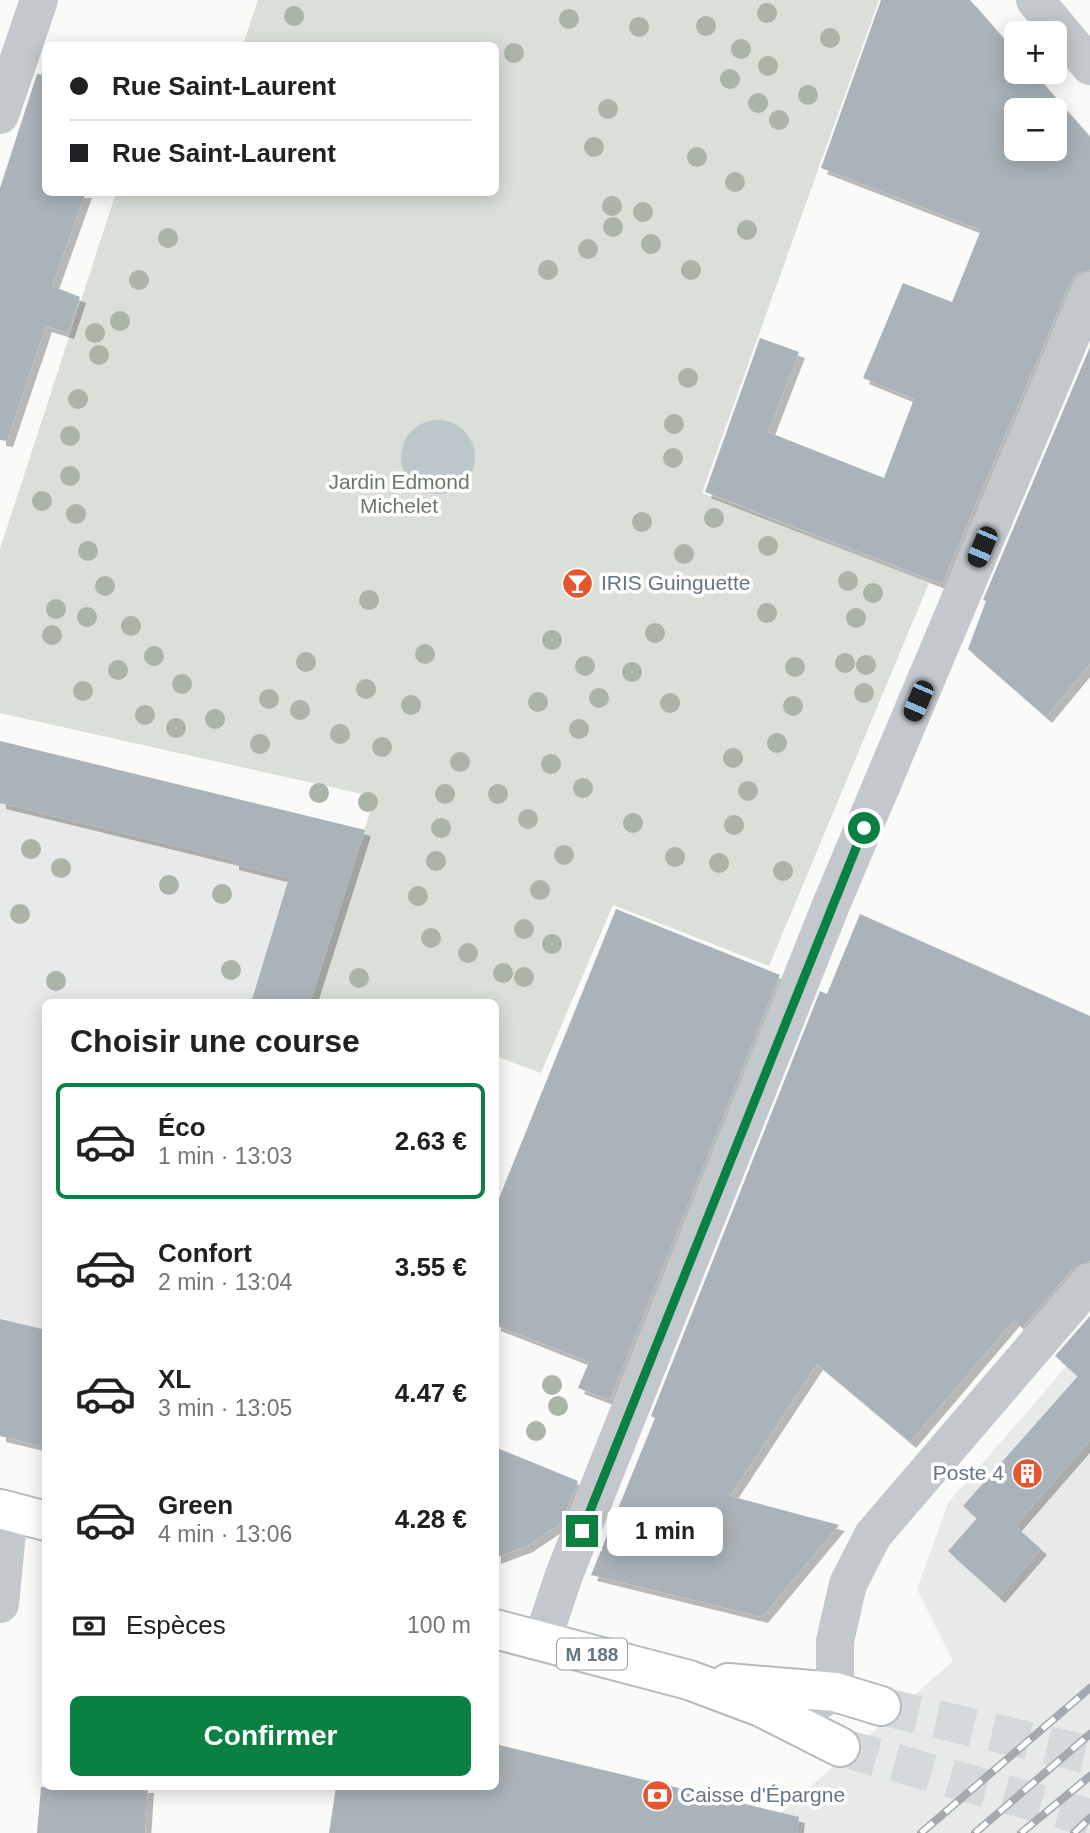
<!DOCTYPE html>
<html lang="fr">
<meta charset="utf-8">
<style>
body{margin:0;font-family:Arial,sans-serif;background:#f2f2f2;color:#202124;height:100vh;display:flex;flex-direction:column;font-size:26px;white-space:nowrap}
*{box-sizing:border-box;margin:0}
p{font-size:23px;color:#757577}
.icon{flex:none;width:38px;height:38px;fill:none;stroke:currentColor;stroke-width:2;stroke-linecap:round;stroke-linejoin:round}
.map{position:relative;flex:1;overflow:hidden}
.sheet{position:absolute;left:42px;top:999px;width:457px;height:791px;display:flex;flex-direction:column;background:#fff;border-radius:10px;box-shadow:0 4px 18px #0003}
.sheet>*{flex:none}
.hud{position:absolute;left:42px;top:42px;width:457px;height:154px;border-radius:10px;box-shadow:0 4px 18px #0003;display:grid;align-content:center;height:154px;padding:0 28px;background:#fff}
.buttons{position:absolute;left:1004px;top:21px;display:grid;gap:14px}
.buttons a{display:grid;place-items:center;width:63px;height:63px;border-radius:10px;background:#fff;box-shadow:0 4px 18px #0003;font-size:35px}
.end{position:absolute;width:32px;height:32px;margin:-16px;border:9px solid #0b8043;background:#fff;box-shadow:0 0 0 4px #fff}
.from{border-radius:50%}
.bubble{position:absolute;height:49px;border-radius:10px;background:#fff;box-shadow:0 4px 18px #0003;font-size:23px;font-weight:800;line-height:49px;text-align:center}
.car{position:absolute;width:21px;height:42px;margin:-21px -10px;border-radius:9px;box-shadow:0 0 5px 2px #0007;background:linear-gradient(#222 24%,#8ab4d8 0 40%,#222 0 76%,#8ab4d8 0 86%,#222 0)}
.hud b{display:flex;align-items:center;gap:24px;height:66px;font-size:26px}
.hud b+b{border-top:2px solid #e0e0e0}
.hud i{width:18px;height:18px;background:#202124}
ul{padding:0;list-style:none}
li{display:flex;align-items:center;gap:21px;height:116px;margin:0 14px 10px;padding:0 14px;border:4px solid transparent;border-radius:10px}
li div{flex:1}
li b{display:block;font-size:26px}
li em{font-style:normal;font-weight:800}
li.on{border-color:#0b8043}
li>.icon{width:63px;height:63px;stroke-width:1.5}
h2{padding:0 28px;font-size:32px;line-height:84px}
.pay{display:flex;align-items:center;gap:18px;height:77px;padding:0 28px;font-size:26px}
.pay p{margin-inline-start:auto}
.cta{display:flex;gap:14px;margin-top:auto;padding:14px 28px}
.cta a{flex:1;height:80px;border-radius:10px;background:#0b8043;color:#fff;font-size:28px;font-weight:800;line-height:80px;text-align:center}
.map>svg:first-child{display:block}
</style>
<div class="map">
<svg width="1090" height="1833" viewBox="0 0 1090 1833">
<defs>
<filter id="shadow"><feDropShadow dx="6" dy="6" stdDeviation="0" flood-color="#0004"/></filter>
</defs>
<rect width="100%" height="100%" fill="#fafaf8"/>
<g fill="#e8e9e9">
<path d="M0 741 365 830 310 1003H46L45 1446 0 1436Z"/>
<path d="M1090 1339V1833H758L953 1661 917 1589 948 1503Z"/>
</g>
<path fill="#dadfd7" d="M258 0H879L702 493 929 583 769 966 613 905 541 1073 495 1056V1003H309L375 797 0 713V549L116 193 495 192V46L243 45Z"/>
<circle fill="#bbc7cb" cx="438" cy="457" r="37"/>
<g fill="#aab3b9" fill-rule="evenodd" filter="url(#shadow)">
<path d="M881 0H970L1017 54V72H1033L1090 137V270L1077 273 1070 283 942 584 705 492 760 338 799 352 768 432 884 478 914 399 863 378 903 283 952 302 981 230 821 168ZM1017 110H1055V149H1017Z"/>
<path d="M37 74 46 75V192H86L52 286 80 297 68 333 46 326 7 441 0 440V188Z"/>
<path d="M1090 347V664L1046 717 968 649 986 601 983 600Z"/>
<path d="M0 741 365 830 310 1003H251L289 878 233 864V860L0 803Z"/>
<path d="M616 909 780 975 610 1400 578 1388 589 1362 495 1325V1208Z"/>
<path d="M860 914 1090 1016V1261L1073 1268 1022 1328 1014 1320 910 1442 817 1364 730 1496 839 1525 762 1617 591 1575 655 1418 651 1416 820 991 827 994Z"/>
<path d="M1090 1316V1440L1015 1526 1041 1549 999 1597 948 1551 977 1518 963 1506 1078 1376 1055 1356Z"/>
<path d="M0 1319 46 1330V1447L0 1436Z"/>
<path d="M495 1447 578 1481 561 1523 527 1546 495 1558Z"/>
<path d="M495 1744 799 1817 797 1833H329L336 1787H495Z"/>
<path d="M41 1787H148L145 1833H37Z"/>
</g>
<g fill="none" stroke-linecap="round" stroke-linejoin="round">
<g stroke="#d5d9db" stroke-width="38" stroke-dasharray="38 19" stroke-linecap="butt">
<path d="M881 1706 1090 1755"/>
<path d="M840 1747 1090 1818"/>
</g>
<defs>
<g id="primary">
<path d="M0 1509 46 1521"/>
<path d="M495 1629 689 1680 761 1707 840 1747"/>
<path d="M728 1683 835 1692 881 1706"/>
</g>
</defs>
<use href="#primary" stroke="#b5babe" stroke-width="42"/>
<g stroke="#c3c8cc" stroke-width="38">
<path d="M1035 0 1090 66"/>
<path d="M0 115 39 0"/>
<path d="M0 1604 9 1512"/>
<path d="M542 1641 564 1575 831 905 1090 291"/>
<path d="M805 1708 835 1692V1641L848 1584 873 1535 1090 1282"/>
</g>
<use href="#primary" stroke="#fff" stroke-width="38"/>
<defs>
<g id="rail">
<path d="M921 1833 1090 1688"/>
<path d="M975 1833 1090 1734"/>
<path d="M1021 1833 1090 1776"/>
<path d="M1074 1833 1090 1818"/>
</g>
</defs>
<use href="#rail" stroke="#a2aab0" stroke-width="8"/>
<use href="#rail" stroke="#fff" stroke-width="5" stroke-dasharray="16" stroke-linecap="butt"/>
</g>
<g fill="#aab4a7">
<circle cx="767" cy="13" r="10"/>
<circle cx="294" cy="16" r="10"/>
<circle cx="569" cy="19" r="10"/>
<circle cx="706" cy="26" r="10"/>
<circle cx="639" cy="27" r="10"/>
<circle cx="830" cy="38" r="10"/>
<circle cx="741" cy="49" r="10"/>
<circle cx="514" cy="53" r="10"/>
<circle cx="768" cy="66" r="10"/>
<circle cx="730" cy="79" r="10"/>
<circle cx="808" cy="95" r="10"/>
<circle cx="758" cy="103" r="10"/>
<circle cx="608" cy="109" r="10"/>
<circle cx="779" cy="120" r="10"/>
<circle cx="594" cy="147" r="10"/>
<circle cx="697" cy="157" r="10"/>
<circle cx="735" cy="182" r="10"/>
<circle cx="612" cy="206" r="10"/>
<circle cx="643" cy="212" r="10"/>
<circle cx="613" cy="227" r="10"/>
<circle cx="747" cy="230" r="10"/>
<circle cx="168" cy="238" r="10"/>
<circle cx="651" cy="244" r="10"/>
<circle cx="588" cy="249" r="10"/>
<circle cx="548" cy="270" r="10"/>
<circle cx="691" cy="270" r="10"/>
<circle cx="139" cy="280" r="10"/>
<circle cx="120" cy="321" r="10"/>
<circle cx="95" cy="333" r="10"/>
<circle cx="99" cy="355" r="10"/>
<circle cx="688" cy="378" r="10"/>
<circle cx="78" cy="399" r="10"/>
<circle cx="674" cy="424" r="10"/>
<circle cx="70" cy="436" r="10"/>
<circle cx="673" cy="458" r="10"/>
<circle cx="70" cy="476" r="10"/>
<circle cx="42" cy="501" r="10"/>
<circle cx="76" cy="514" r="10"/>
<circle cx="714" cy="518" r="10"/>
<circle cx="642" cy="522" r="10"/>
<circle cx="768" cy="546" r="10"/>
<circle cx="88" cy="551" r="10"/>
<circle cx="684" cy="554" r="10"/>
<circle cx="848" cy="581" r="10"/>
<circle cx="731" cy="583" r="10"/>
<circle cx="105" cy="586" r="10"/>
<circle cx="873" cy="593" r="10"/>
<circle cx="369" cy="600" r="10"/>
<circle cx="56" cy="609" r="10"/>
<circle cx="767" cy="613" r="10"/>
<circle cx="87" cy="617" r="10"/>
<circle cx="856" cy="618" r="10"/>
<circle cx="131" cy="626" r="10"/>
<circle cx="655" cy="633" r="10"/>
<circle cx="52" cy="635" r="10"/>
<circle cx="552" cy="640" r="10"/>
<circle cx="425" cy="654" r="10"/>
<circle cx="154" cy="656" r="10"/>
<circle cx="306" cy="662" r="10"/>
<circle cx="845" cy="663" r="10"/>
<circle cx="866" cy="665" r="10"/>
<circle cx="585" cy="666" r="10"/>
<circle cx="795" cy="667" r="10"/>
<circle cx="118" cy="670" r="10"/>
<circle cx="632" cy="672" r="10"/>
<circle cx="182" cy="684" r="10"/>
<circle cx="366" cy="689" r="10"/>
<circle cx="83" cy="691" r="10"/>
<circle cx="864" cy="693" r="10"/>
<circle cx="599" cy="698" r="10"/>
<circle cx="269" cy="699" r="10"/>
<circle cx="538" cy="702" r="10"/>
<circle cx="670" cy="703" r="10"/>
<circle cx="411" cy="705" r="10"/>
<circle cx="793" cy="706" r="10"/>
<circle cx="300" cy="710" r="10"/>
<circle cx="145" cy="715" r="10"/>
<circle cx="215" cy="719" r="10"/>
<circle cx="176" cy="728" r="10"/>
<circle cx="579" cy="729" r="10"/>
<circle cx="340" cy="734" r="10"/>
<circle cx="777" cy="743" r="10"/>
<circle cx="260" cy="744" r="10"/>
<circle cx="382" cy="747" r="10"/>
<circle cx="733" cy="758" r="10"/>
<circle cx="460" cy="762" r="10"/>
<circle cx="551" cy="764" r="10"/>
<circle cx="583" cy="788" r="10"/>
<circle cx="748" cy="791" r="10"/>
<circle cx="319" cy="793" r="10"/>
<circle cx="445" cy="794" r="10"/>
<circle cx="498" cy="794" r="10"/>
<circle cx="368" cy="802" r="10"/>
<circle cx="528" cy="819" r="10"/>
<circle cx="633" cy="823" r="10"/>
<circle cx="734" cy="825" r="10"/>
<circle cx="441" cy="828" r="10"/>
<circle cx="31" cy="849" r="10"/>
<circle cx="564" cy="855" r="10"/>
<circle cx="675" cy="857" r="10"/>
<circle cx="436" cy="861" r="10"/>
<circle cx="719" cy="863" r="10"/>
<circle cx="61" cy="868" r="10"/>
<circle cx="783" cy="871" r="10"/>
<circle cx="169" cy="885" r="10"/>
<circle cx="540" cy="890" r="10"/>
<circle cx="222" cy="894" r="10"/>
<circle cx="418" cy="896" r="10"/>
<circle cx="20" cy="914" r="10"/>
<circle cx="524" cy="929" r="10"/>
<circle cx="431" cy="938" r="10"/>
<circle cx="552" cy="944" r="10"/>
<circle cx="468" cy="953" r="10"/>
<circle cx="231" cy="970" r="10"/>
<circle cx="503" cy="973" r="10"/>
<circle cx="524" cy="977" r="10"/>
<circle cx="359" cy="978" r="10"/>
<circle cx="56" cy="981" r="10"/>
<circle cx="552" cy="1385" r="10"/>
<circle cx="558" cy="1406" r="10"/>
<circle cx="536" cy="1431" r="10"/>
</g>
<g fill="none" stroke-linecap="round" stroke-linejoin="round">
<path stroke="#0b8043" stroke-width="9" d="M582 1531 864 828"/>
</g>
<defs>
<symbol id="bar-disc" viewBox="-11 -11 22 22"><circle r="9.5" fill="#e4572e" stroke="#fff"/><path d="M-6-5H6L.8 .8V4.5H3.5V6h-7V4.5H-.8V.8Z" fill="#fff"/></symbol>
<symbol id="building-disc" viewBox="-11 -11 22 22"><circle r="9.5" fill="#e4572e" stroke="#fff"/><path d="M-4-6H4V6H1V3H-1V6H-4ZM-2.5-4.3h1.7v1.8h-1.7ZM.8-4.3h1.7v1.8H.8ZM-2.5-1h1.7V.8h-1.7ZM.8-1h1.7V.8H.8Z" fill="#fff"/></symbol>
<symbol id="bank-disc" viewBox="-11 -11 22 22"><circle r="9.5" fill="#e4572e" stroke="#fff"/><path d="M-6-4H6V4H-6ZM0-2.3a2.3 2.3 0 1 0 0 4.6a2.3 2.3 0 1 0 0-4.6Z" fill="#fff"/></symbol>
</defs>
<g fill-rule="evenodd">
<use href="#bar-disc" x="560" y="566" width="35" height="35"/>
<use href="#building-disc" x="1010" y="1456" width="35" height="35"/>
<use href="#bank-disc" x="640" y="1778" width="35" height="35"/>
</g>
<g text-anchor="middle" stroke-width="7" stroke-linejoin="round" paint-order="stroke">
<rect fill="#fff" stroke="#939fa8" stroke-width="2" x="557" y="1638.5" width="70" height="31" rx="5"/>
<g font-size="19" font-weight="bold" fill="#657683">
<text x="592" y="1661">M 188</text>
</g>
<g font-size="21" fill="#687a64" stroke="#fff">
<text x="399" y="489">Jardin Edmond<tspan x="399" dy="24">Michelet</tspan></text>
</g>
<g font-size="21" fill="#657683" stroke="#fff" text-anchor="start">
<text x="601" y="590">IRIS Guinguette</text>
<text x="1004" y="1480" text-anchor="end">Poste 4</text>
<text x="680" y="1802">Caisse d'Épargne</text>
</g>
</g>
</svg>
<div class="buttons">
<a>+</a>
<a>−</a>
</div>
<i class="end from" style="left:864px;top:828px"></i>
<i class="end" style="left:582px;top:1531px"></i>
<div class="bubble" style="left:607px;top:1507px;width:116px">1 min</div>
<i class="car" style="left:982px;top:547px;rotate:203deg"></i>
<i class="car" style="left:918px;top:701px;rotate:203deg"></i>
<div class="hud">
<b><i class="from"></i>Rue Saint-Laurent</b>
<b><i></i>Rue Saint-Laurent</b>
</div>
<section class="sheet">
<h2>Choisir une course</h2>
<ul>
<li class="on"><svg class="icon" aria-label="car" viewBox="0 0 24 24"><path d="M5 17H2v-5l4-1 3-4h7l3 4 3 1v5h-3M9 17h6M6 11h13"/><circle cx="7" cy="17" r="2"/><circle cx="17" cy="17" r="2"/></svg><div><b>Éco</b><p>1 min · 13:03</p></div><em>2.63 €</em></li>
<li><svg class="icon" aria-label="car" viewBox="0 0 24 24"><path d="M5 17H2v-5l4-1 3-4h7l3 4 3 1v5h-3M9 17h6M6 11h13"/><circle cx="7" cy="17" r="2"/><circle cx="17" cy="17" r="2"/></svg><div><b>Confort</b><p>2 min · 13:04</p></div><em>3.55 €</em></li>
<li><svg class="icon" aria-label="car" viewBox="0 0 24 24"><path d="M5 17H2v-5l4-1 3-4h7l3 4 3 1v5h-3M9 17h6M6 11h13"/><circle cx="7" cy="17" r="2"/><circle cx="17" cy="17" r="2"/></svg><div><b>XL</b><p>3 min · 13:05</p></div><em>4.47 €</em></li>
<li><svg class="icon" aria-label="car" viewBox="0 0 24 24"><path d="M5 17H2v-5l4-1 3-4h7l3 4 3 1v5h-3M9 17h6M6 11h13"/><circle cx="7" cy="17" r="2"/><circle cx="17" cy="17" r="2"/></svg><div><b>Green</b><p>4 min · 13:06</p></div><em>4.28 €</em></li>
</ul>
<div class="pay"><svg class="icon" aria-label="cash" viewBox="0 0 24 24"><path d="M3 7h18v10H3z"/><circle cx="12" cy="12" r="2"/></svg>Espèces<p>100 m</p></div>
<div class="cta"><a>Confirmer</a></div>
</section>
</div>
